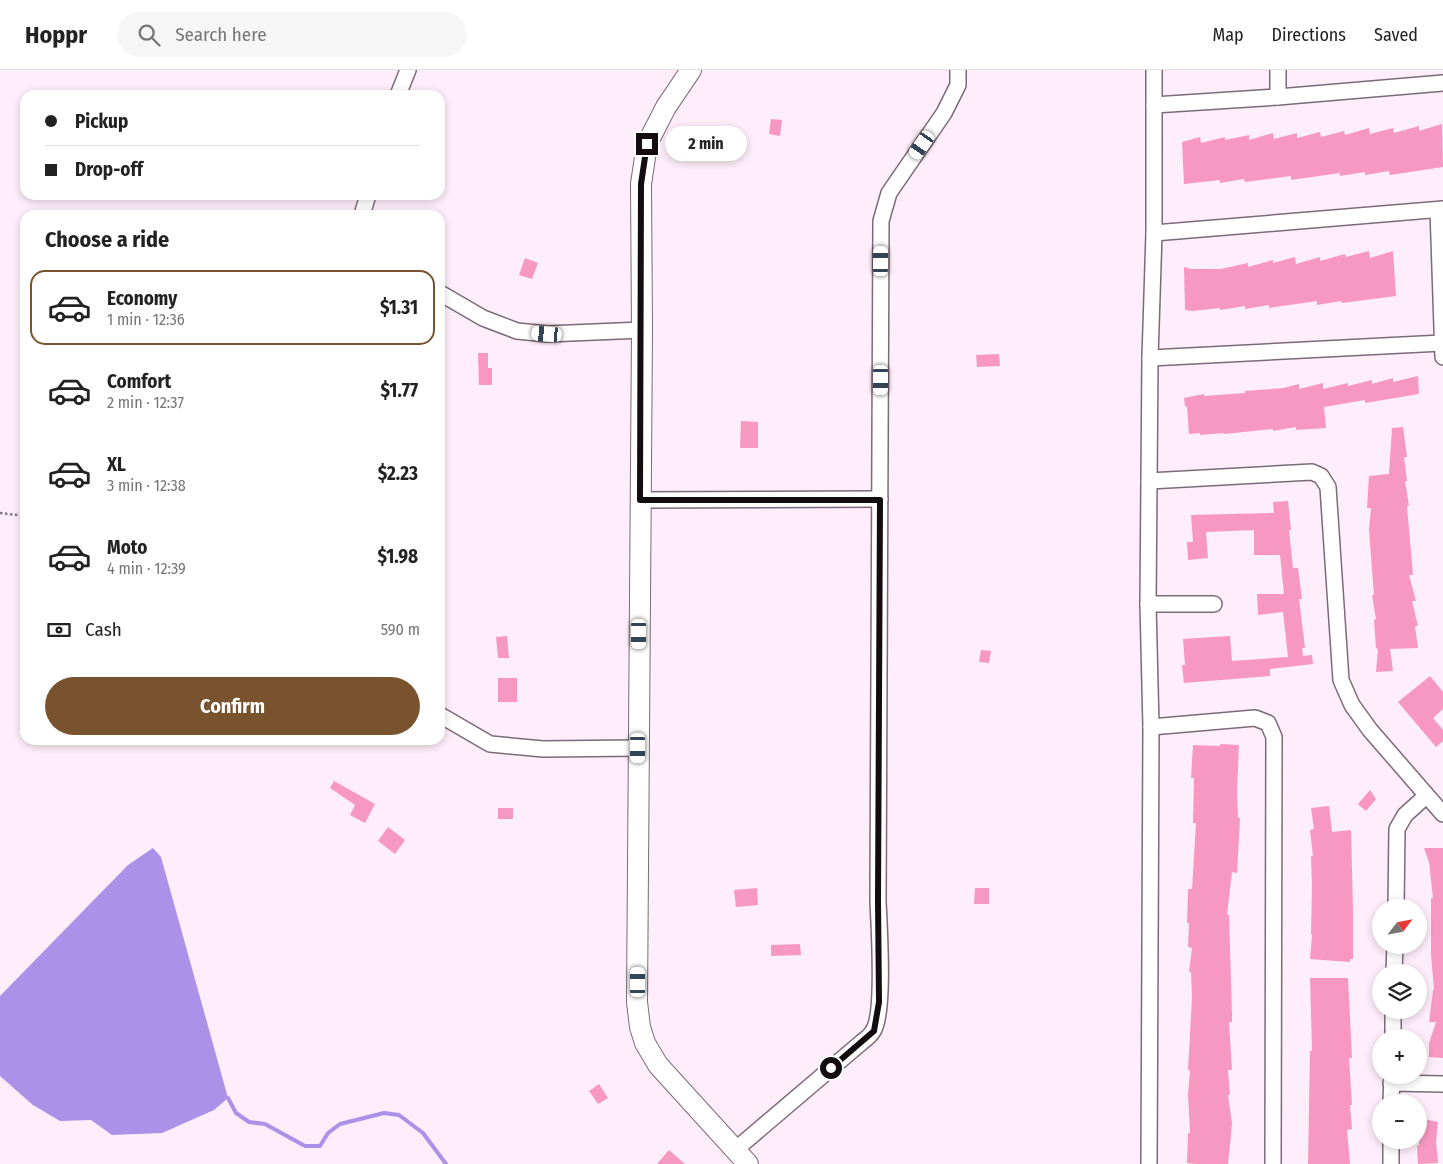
<!DOCTYPE html>
<meta charset="utf-8">
<style>
body{margin:0;font-family:"Fira Sans Condensed",sans-serif;background:#f6f6f6;color:#222;height:100vh;display:flex;flex-direction:column;font-size:19px;white-space:nowrap}
*{box-sizing:border-box;margin:0}
p{font-size:16px;color:#767676}
.icon{flex:none;width:28px;height:28px;fill:none;stroke:currentColor;stroke-width:2;stroke-linecap:round;stroke-linejoin:round}
.map{position:relative;flex:1;overflow:hidden}
.drawer{position:absolute;left:20px;top:140px;width:425px;height:535px;display:flex;flex-direction:column;background:#fff;border-radius:15px;box-shadow:0 2px 8px #0003}
.drawer>*{flex:none}
.banner{position:absolute;left:20px;top:20px;width:425px;height:110px;border-radius:15px;box-shadow:0 2px 8px #0003;display:grid;align-content:center;height:110px;padding:0 25px;background:#fff}
.needle{width:32px;rotate:58deg}
.fabs{position:absolute;left:1372px;top:829px;display:grid;gap:10px}
.fabs a{display:grid;place-items:center;width:55px;height:55px;border-radius:50%;background:#fff;box-shadow:0 2px 8px #0003;font-size:25px}
.end{position:absolute;width:22px;height:22px;margin:-11px;border:6px solid #130c11;background:#fff;box-shadow:0 0 0 2px #fff}
.from{border-radius:50%}
.bubble{position:absolute;height:35px;border-radius:18px;background:#fff;box-shadow:0 2px 8px #0003;font-size:16px;font-weight:700;line-height:35px;text-align:center}
.car{position:absolute;width:15px;height:30px;margin:-15px -8px;border-radius:6px;box-shadow:0 0 4px 1px #0007;background:linear-gradient(#fff 24%,#345 0 40%,#fff 0 76%,#345 0 86%,#fff 0)}
.banner b{display:flex;align-items:center;gap:18px;height:48px;font-size:19px}
.banner b+b{border-top:1px solid #e0e0e0}
.banner i{width:12px;height:12px;background:#222}
ul{padding:0;list-style:none}
li{display:flex;align-items:center;gap:15px;height:75px;margin:0 10px 8px;padding:0 15px;border:2px solid transparent;border-radius:15px}
li div{flex:1}
li b{display:block;font-size:19px}
li em{font-style:normal;font-weight:700}
li.active{border-color:#78532e}
li>.icon{width:45px;height:45px;stroke-width:1.5}
h2{padding:0 25px;font-size:22px;line-height:60px}
.pay{display:flex;align-items:center;gap:12px;height:55px;padding:0 25px;font-size:19px}
.pay p{margin-inline-start:auto}
.button{display:flex;gap:10px;margin-top:auto;padding:10px 25px}
.button a{flex:1;height:58px;border-radius:30px;background:#78532e;color:#fff;font-size:20px;font-weight:700;line-height:58px;text-align:center}
header{display:flex;align-items:center;gap:30px;box-sizing:border-box;height:70px;padding:0 25px;background:#fff;border-bottom:1px solid #e0e0e0}
header strong{font-size:24px}
nav{display:flex;gap:28px;margin-inline-start:auto;font-size:18px}
.search{width:350px;height:45px;background:#f6f6f6;display:flex;align-items:center;gap:12px;box-sizing:border-box;padding:0 18px;border-radius:28px;color:#767676;font-size:19px}
.map>svg:first-child{display:block}
</style>
<header>
<strong>Hoppr</strong>
<div class="search"><svg class="icon" aria-label="search" viewBox="0 0 24 24"><circle cx="10" cy="10" r="6"/><path d="M15 15l6 6"/></svg>Search here</div>
<nav><a>Map</a><a>Directions</a><a>Saved</a></nav>
</header>
<div class="map">
<svg width="1443" height="1094" viewBox="0 0 1443 1094">
<rect width="100%" height="100%" fill="#feedfa"/>
<path fill="#ab92e8" d="M153 778 161 787 228 1028 214 1040 162 1063 112 1065 91 1050 60 1051 33 1035 0 1006V926L128 795Z"/>
<g fill="none" stroke-linecap="round" stroke-linejoin="round">
<path stroke="#ab92e8" stroke-width="4" d="M228 1028 236 1043 249 1052 265 1054 305 1076H320L328 1063 340 1054 384 1043 399 1045 423 1063 446 1094"/>
</g>
<g fill="#f798c3">
<path d="M771 49 782 50 780 66 769 64Z"/>
<path d="M1442 54 1443 97 1390 105 1389 101 1365 105V102L1340 106V103L1291 110V106L1245 112 1244 109 1220 113V110L1184 114 1182 72 1200 67 1201 73 1225 67V70L1249 65V70L1273 63 1274 69 1297 63V68L1320 62 1321 67 1344 61 1345 65 1369 58 1370 64 1393 58 1394 63 1419 56V61Z"/>
<path d="M1369 181 1370 188 1393 181 1396 226 1342 233 1341 231 1317 235V231L1269 238V235L1245 239V236L1220 240V238L1192 241 1185 240 1184 197 1191 199H1221L1248 193V197L1273 190V193L1295 187 1296 194 1320 187V191L1345 184 1346 187Z"/>
<path d="M525 188 538 193 532 209 519 205Z"/>
<path d="M478 283H488V298H492V315H479Z"/>
<path d="M999 284 1000 296 977 297 976 285Z"/>
<path d="M1418 306 1419 324 1365 333V330L1324 337 1326 358 1296 360V357L1273 361V359L1225 364 1224 363 1200 365V363L1189 364 1187 337 1185 336 1184 328 1204 324V326L1245 323V321L1284 318 1299 314V319L1323 313V319L1348 313V316L1372 310V314L1393 308V312Z"/>
<path d="M741 351 758 352V378H740Z"/>
<path d="M1403 357 1407 387H1404L1407 411H1405L1409 436H1407L1413 505H1409L1416 531H1412L1418 556H1415L1418 578 1390 579 1393 601 1376 602 1378 578 1376 579 1374 550 1376 549 1372 525H1374L1369 460 1371 438H1367L1369 406 1389 404 1392 358Z"/>
<path d="M1288 431 1291 460H1289L1293 498H1298L1302 529H1299L1305 578H1302L1303 586 1312 585 1313 594 1270 599V606L1184 613 1182 595H1185L1183 569 1230 566 1232 591 1288 587 1283 542 1258 545 1257 524H1284L1280 485H1254V460L1206 462 1208 488 1188 490 1187 472H1193L1191 445 1274 443 1273 432Z"/>
<path d="M507 566 509 588H498L496 567Z"/>
<path d="M981 580 991 581 989 593 979 592Z"/>
<path d="M1430 606 1443 622V639L1433 648 1443 660V671L1436 677 1398 632Z"/>
<rect x="498" y="608" width="19" height="24"/>
<path d="M1220 674 1239 675 1237 722 1238 748H1240L1237 803 1232 802 1227 845H1229L1232 944V952H1229L1232 1000H1228L1230 1025H1228L1232 1053 1230 1075 1228 1094H1195L1187 1093 1188 1063H1190L1188 1024 1190 1000H1188L1192 927 1191 902H1189L1192 878 1188 877 1189 853H1187L1188 819H1192L1196 753H1193L1194 708H1191L1193 675 1220 676Z"/>
<path d="M334 711 375 734 365 753 350 745 355 735 330 718Z"/>
<path d="M1370 720 1376 729 1366 741 1358 734Z"/>
<path d="M1329 736 1332 762 1351 760 1353 840V889H1350V892L1310 889 1312 865H1311L1312 816 1311 786H1313L1310 760 1314 759 1311 738Z"/>
<rect x="498" y="738" width="15" height="11"/>
<path d="M388 757 405 770 395 784 378 771Z"/>
<path d="M1424 778H1443V988L1429 987V973L1436 952H1429L1433 920H1434L1431 885V828H1433L1429 792Z"/>
<path d="M757 818 758 835 736 837 734 820Z"/>
<path d="M975 818H989V834H974Z"/>
<path d="M800 874 801 885 771 886V875Z"/>
<path d="M1310 908H1348L1352 988H1349L1352 1035H1350L1352 1059 1347 1060 1350 1094H1308L1310 981H1312Z"/>
<path d="M599 1014 608 1028 598 1034 589 1021Z"/>
<path d="M1419 1048 1438 1052 1436 1072 1438 1093 1418 1094 1417 1076 1419 1075Z"/>
<path d="M669 1080 685 1094H657Z"/>
</g>
<g fill="none" stroke-linecap="round" stroke-linejoin="round">
<defs>
<g id="street">
<path d="M398 25 408 0"/>
<path d="M1278 27V0"/>
<path d="M1154 35 1278 27 1443 13"/>
<path d="M1438 140 1443 287"/>
<path d="M362 145 368 125"/>
<path d="M1154 163 1443 139"/>
<path d="M440 223 483 248 517 261 547 264 642 260"/>
<path d="M1150 288 1442 273"/>
<path d="M1149 411 1312 402 1321 406 1328 417 1341 610 1352 635 1370 660 1443 744"/>
<path d="M640 430 880 429"/>
<path d="M1148 534H1214"/>
<path d="M440 645 490 674 543 679 638 678"/>
<path d="M1151 657 1255 648 1268 653 1274 667 1273 1094"/>
<path d="M1396 838 1397 759 1405 745 1426 726"/>
<path d="M1394 902 1395 875"/>
<path d="M1393 968V940"/>
<path d="M1391 1013 1443 1014"/>
<path d="M1391 1032 1392 1005"/>
<path d="M735 1080 862 972C866 969 871 965 873 961 885 944 879 855 878 831L881 151 889 123 944 43 958 15V0"/>
<path d="M1149 1094 1151 657 1148 534 1150 288 1154 163V0"/>
<path d="M1391 1094V1070"/>
</g>
<path id="secondary" d="M691 0 666 37 647 74 641 114 642 260 637 932 640 957 645 973 658 995 748 1094"/>
</defs>
<use href="#street" stroke="#7d6a79" stroke-width="18"/>
<use href="#secondary" stroke="#7d6a79" stroke-width="22"/>
<path stroke="#857982" stroke-width="2.5" stroke-dasharray="2.5 2.5" stroke-linecap="butt" d="M0 443 25 446"/>
<use href="#street" stroke="#fff" stroke-width="15"/>
<use href="#secondary" stroke="#fff" stroke-width="20"/>
</g>
<g fill="none" stroke-linecap="round" stroke-linejoin="round">
<path stroke="#130c11" stroke-width="6" d="M647 74 641 114 640 430H880L878 831 879 932 874 961 831 998"/>
</g>
</svg>
<div class="fabs">
<a><svg class="needle" viewBox="-14 -14 28 28"><path d="M0-13l5 13h-10z" fill="#e53935"/><path d="M0 13l5-13h-10z" fill="#767676"/></svg></a>
<a><svg class="icon" aria-label="layers" viewBox="0 0 24 24"><path d="M12 4l9 5-9 5-9-5zM3 14l9 5 9-5"/></svg></a>
<a>+</a>
<a>−</a>
</div>
<i class="end from" style="left:831px;top:998px"></i>
<i class="end" style="left:647px;top:74px"></i>
<div class="bubble" style="left:665px;top:56px;width:82px">2 min</div>
<i class="car" style="left:922px;top:75px;rotate:215deg"></i>
<i class="car" style="left:881px;top:191px;rotate:0deg"></i>
<i class="car" style="left:547px;top:264px;rotate:275deg"></i>
<i class="car" style="left:881px;top:310px;rotate:180deg"></i>
<i class="car" style="left:639px;top:564px;rotate:180deg"></i>
<i class="car" style="left:638px;top:678px;rotate:180deg"></i>
<i class="car" style="left:638px;top:912px;rotate:0deg"></i>
<div class="banner">
<b><i class="from"></i>Pickup</b>
<b><i></i>Drop-off</b>
</div>
<section class="drawer">
<h2>Choose a ride</h2>
<ul>
<li class="active"><svg class="icon" aria-label="car" viewBox="0 0 24 24"><path d="M5 17H2v-5l4-1 3-4h7l3 4 3 1v5h-3M9 17h6M6 11h13"/><circle cx="7" cy="17" r="2"/><circle cx="17" cy="17" r="2"/></svg><div><b>Economy</b><p>1 min · 12:36</p></div><em>$1.31</em></li>
<li><svg class="icon" aria-label="car" viewBox="0 0 24 24"><path d="M5 17H2v-5l4-1 3-4h7l3 4 3 1v5h-3M9 17h6M6 11h13"/><circle cx="7" cy="17" r="2"/><circle cx="17" cy="17" r="2"/></svg><div><b>Comfort</b><p>2 min · 12:37</p></div><em>$1.77</em></li>
<li><svg class="icon" aria-label="car" viewBox="0 0 24 24"><path d="M5 17H2v-5l4-1 3-4h7l3 4 3 1v5h-3M9 17h6M6 11h13"/><circle cx="7" cy="17" r="2"/><circle cx="17" cy="17" r="2"/></svg><div><b>XL</b><p>3 min · 12:38</p></div><em>$2.23</em></li>
<li><svg class="icon" aria-label="car" viewBox="0 0 24 24"><path d="M5 17H2v-5l4-1 3-4h7l3 4 3 1v5h-3M9 17h6M6 11h13"/><circle cx="7" cy="17" r="2"/><circle cx="17" cy="17" r="2"/></svg><div><b>Moto</b><p>4 min · 12:39</p></div><em>$1.98</em></li>
</ul>
<div class="pay"><svg class="icon" aria-label="cash" viewBox="0 0 24 24"><path d="M3 7h18v10H3z"/><circle cx="12" cy="12" r="2"/></svg>Cash<p>590 m</p></div>
<div class="button"><a>Confirm</a></div>
</section>
</div>
